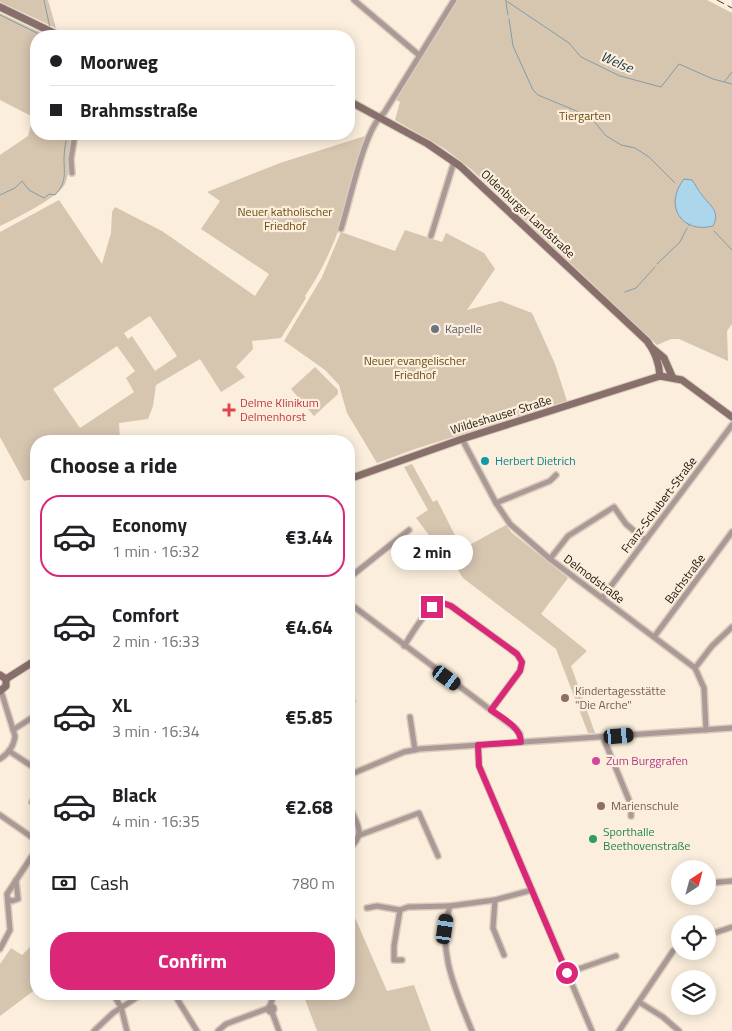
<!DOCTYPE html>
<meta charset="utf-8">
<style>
body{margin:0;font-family:"Titillium Web",sans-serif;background:#f6f6f6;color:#202124;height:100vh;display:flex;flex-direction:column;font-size:19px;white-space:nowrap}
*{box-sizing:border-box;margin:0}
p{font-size:16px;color:#757577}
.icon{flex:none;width:28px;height:28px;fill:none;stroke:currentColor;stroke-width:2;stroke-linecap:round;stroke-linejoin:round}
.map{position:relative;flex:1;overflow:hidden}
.panel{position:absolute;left:30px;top:435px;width:325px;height:565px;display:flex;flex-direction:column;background:#fff;border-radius:20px;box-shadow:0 2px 12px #0003}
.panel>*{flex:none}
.guide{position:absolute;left:30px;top:30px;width:325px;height:110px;border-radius:20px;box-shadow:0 2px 12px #0003;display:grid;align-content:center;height:110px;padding:0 20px;background:#fff}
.needle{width:32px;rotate:36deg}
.controls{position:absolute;left:671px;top:860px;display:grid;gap:10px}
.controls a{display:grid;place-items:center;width:45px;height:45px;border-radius:50%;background:#fff;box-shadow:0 2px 12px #0003;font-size:25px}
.end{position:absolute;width:22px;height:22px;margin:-11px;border:6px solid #db2777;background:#fff;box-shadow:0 0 0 2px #fff}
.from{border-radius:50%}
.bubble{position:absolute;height:35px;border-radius:18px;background:#fff;box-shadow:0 2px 12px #0003;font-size:16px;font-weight:700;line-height:35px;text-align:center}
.car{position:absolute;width:15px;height:30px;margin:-15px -8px;border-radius:6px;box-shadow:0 0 4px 1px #0007;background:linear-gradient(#222 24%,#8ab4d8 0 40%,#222 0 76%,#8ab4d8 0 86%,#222 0)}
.guide b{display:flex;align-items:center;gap:18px;height:48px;font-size:19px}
.guide b+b{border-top:1px solid #e0e0e0}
.guide i{width:12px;height:12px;background:#202124}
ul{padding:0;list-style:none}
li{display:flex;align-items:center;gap:15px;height:82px;margin:0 10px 8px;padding:0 10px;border:2px solid transparent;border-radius:20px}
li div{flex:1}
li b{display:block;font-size:19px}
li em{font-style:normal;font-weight:700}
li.active{border-color:#db2777}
li>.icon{width:45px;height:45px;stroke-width:1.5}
h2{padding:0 20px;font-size:22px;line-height:60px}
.pay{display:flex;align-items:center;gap:12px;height:55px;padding:0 20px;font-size:19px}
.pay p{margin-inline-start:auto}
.cta{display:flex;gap:10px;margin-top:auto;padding:10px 20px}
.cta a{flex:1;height:58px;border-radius:20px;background:#db2777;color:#fff;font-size:20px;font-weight:700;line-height:58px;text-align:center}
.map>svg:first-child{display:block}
</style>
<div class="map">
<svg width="732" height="1031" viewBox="0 0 732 1031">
<rect width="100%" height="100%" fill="#fbeedc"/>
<g fill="#d6c5af" fill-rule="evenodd">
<path d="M0 0H48L56 28 0 2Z"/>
<path d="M458 0H707L732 13V324L727 331 728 361 679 339H671L657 345 471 169 445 149 395 120 400 102 395 99ZM692 180 694 187 700 191 713 226 701 227Z"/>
<path d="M0 13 48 36H36V134H73C71 147 70 174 65 184 59 197 15 219 0 226V155L28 136 33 117 0 100Z"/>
<path d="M368 135C352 191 338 248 305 296L306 298 281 338 252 341 253 349 236 367 245 377 221 392 200 359 156 385 153 406 148 419 119 423 120 441H36V478L24 481 0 437V232L59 200 102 264 111 233 112 212 115 207 162 231 255 296 269 274 201 229 220 201 207 192 280 163ZM150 316 177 356 155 371 132 336 128 339 124 333ZM117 346 135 371 126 378 134 392 80 428 53 389Z"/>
<path d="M405 230 442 242 446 233 484 253 495 269 467 310 501 301 532 313 555 364 567 401 415 449 377 463 347 413 339 385 325 370 284 341 322 277 341 232 395 251Z"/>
<path d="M315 367 338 390V394L314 416 291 389Z"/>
<path d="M412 464 433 502 437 500 462 549 506 525 511 532 568 578 541 614 587 651 571 666 595 733H588L556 649 463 578 446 552 441 551 416 518 428 510 404 467Z"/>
<path d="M349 904 387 991 414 985 431 1031H317L303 994H349Z"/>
<path d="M36 941V989L0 1016V964L11 948 22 955Z"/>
</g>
<path fill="#acd6ec" stroke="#819da9" d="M684 179 692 180C696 185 697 189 702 195 709 205 721 211 713 226 682 234 663 206 684 179Z"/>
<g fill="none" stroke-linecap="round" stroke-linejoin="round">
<g stroke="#819da9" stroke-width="1">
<path d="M44 0 50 28"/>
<path d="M505 0 569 43 581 57 620 76 661 87 679 64 713 79 732 84"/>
<path d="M506 2 508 15"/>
<path d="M0 15 43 36"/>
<path d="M509 19 513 46 533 90 538 95 591 117 605 135 621 145 635 148 649 157 675 183"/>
<path d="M725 81 732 72"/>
<path d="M0 195 15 188 22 181 29 190 44 198 49 194 55 195C67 182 64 174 64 158 64 150 66 142 67 134"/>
<path d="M688 226 690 224"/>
<path d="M714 231 732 250"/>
<path d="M657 264 680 242 687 228"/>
<path d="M625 292 636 288 655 267"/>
</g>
<defs>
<g id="street">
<path d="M354 0 419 55"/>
<path d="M72 173 71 159 75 134"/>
<path d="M341 229C350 202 364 128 384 113L454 0"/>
<path d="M431 236 454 162"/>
<path d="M462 439 496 503 510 524 550 559 695 668 704 688 706 730"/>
<path d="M496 503 550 481 556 475"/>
<path d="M349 534 350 533"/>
<path d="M550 559 568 536 614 507 626 524 645 540"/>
<path d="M349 578 409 530"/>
<path d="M602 598 732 425"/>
<path d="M349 603 516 729 520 734 521 742"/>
<path d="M654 637 732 532"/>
<path d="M404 646C414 632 430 596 451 606L517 654 522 662 520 671 491 710"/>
<path d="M695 668 712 646 732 627"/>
<path d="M349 697 352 701 349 705"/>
<path d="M410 717 415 750"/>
<path d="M13 730 36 715"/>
<path d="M603 737 631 805V816"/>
<path d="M478 745 479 766 592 1031"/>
<path d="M9 751 36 769"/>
<path d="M0 759C9 753 14 746 15 736L1 691"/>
<path d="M349 775 404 752 419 749 732 728"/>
<path d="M32 802 36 804"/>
<path d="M349 805C357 826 367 832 349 849"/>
<path d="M0 815 36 840"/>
<path d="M360 835 419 813 438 856"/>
<path d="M708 883 732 881"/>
<path d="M8 899 12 901 18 899 16 880"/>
<path d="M495 900 493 928 504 955"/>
<path d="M367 908 377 906 400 910"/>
<path d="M708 935 732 927"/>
<path d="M0 949 10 930 7 894 36 850"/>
<path d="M402 960H394V946L400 910 408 907 450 906"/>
<path d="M567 973 616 956"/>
<path d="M113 994 121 1007 127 1031"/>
<path d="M174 994 197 1031"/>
<path d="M639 1002 663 1017 679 1031"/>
<path d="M270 1006 274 994"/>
<circle cx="271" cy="1009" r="3"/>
<path d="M272 1012 279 1031"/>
<path d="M94 1031 113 1013 142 994"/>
<path d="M218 1031 226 1024 269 1008"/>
<path d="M472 1031C456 991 436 950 450 906L495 900 532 890"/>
<path d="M619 1031 673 951"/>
</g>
<g id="secondary">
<path d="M0 7 60 36"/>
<path d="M349 101 428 144 460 166 647 341C655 351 659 363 660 376"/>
<path d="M652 348 664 358 672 376"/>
<path d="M349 479 462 439 660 376 682 380 732 417"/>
<path d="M0 675 6 679"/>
<path d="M6 679 36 660"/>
<path d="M0 691 6 686V679"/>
</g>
</defs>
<use href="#street" stroke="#d8ccbb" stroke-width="8"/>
<use href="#secondary" stroke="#d8ccbb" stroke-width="9"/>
<use href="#street" stroke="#aa9996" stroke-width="5"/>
<use href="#secondary" stroke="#886f6c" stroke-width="7"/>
<path stroke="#433b2f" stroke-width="1" stroke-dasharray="8 4" stroke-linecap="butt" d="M717 0 732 8"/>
</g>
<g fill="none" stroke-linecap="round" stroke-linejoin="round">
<path stroke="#db2777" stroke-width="6" d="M432 607 443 603 451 606 517 654 522 662 520 671 491 710C502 718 521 727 521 742L478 745 479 766 567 973"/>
</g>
<circle fill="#6b7280" stroke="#fbeedc" stroke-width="2" cx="435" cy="329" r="5"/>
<path fill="#e0444e" stroke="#fbeedc" stroke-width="2" d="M226.5 402.5h5v5h5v5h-5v5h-5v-5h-5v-5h5z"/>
<circle fill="#0f9aa8" stroke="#fbeedc" stroke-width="2" cx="485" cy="461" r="5"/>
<g fill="#8d6e63" stroke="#fbeedc" stroke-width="2">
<circle cx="565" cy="698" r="5"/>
<circle cx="601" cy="806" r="5"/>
</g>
<circle fill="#d1479c" stroke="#fbeedc" stroke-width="2" cx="596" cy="761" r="5"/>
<circle fill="#2e9e5b" stroke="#fbeedc" stroke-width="2" cx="593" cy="839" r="5"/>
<g text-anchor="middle" stroke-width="4.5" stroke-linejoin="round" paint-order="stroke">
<g font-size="12" fill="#6e4c13" stroke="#fbeedc">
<text x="585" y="120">Tiergarten</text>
<text x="285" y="216">Neuer katholischer<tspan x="285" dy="14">Friedhof</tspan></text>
<text x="415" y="365">Neuer evangelischer<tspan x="415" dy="14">Friedhof</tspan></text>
</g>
<g font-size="12" fill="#1e170c" stroke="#fbeedc">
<text transform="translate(528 214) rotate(43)" y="4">Oldenburger Landstraße</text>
<text transform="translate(501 415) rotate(-17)" y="4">Wildeshauser Straße</text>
<text transform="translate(659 505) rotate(-53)" y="4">Franz-Schubert-Straße</text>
<text transform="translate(594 579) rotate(37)" y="4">Delmodstraße</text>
<text transform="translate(685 579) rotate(-53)" y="4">Bachstraße</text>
</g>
<g font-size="12" fill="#5b616d" stroke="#fbeedc" text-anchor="start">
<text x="445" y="333">Kapelle</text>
</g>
<g font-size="12" fill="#be3a42" stroke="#fbeedc" text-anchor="start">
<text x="240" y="407">Delme Klinikum<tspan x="240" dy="14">Delmenhorst</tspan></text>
</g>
<g font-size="12" fill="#0d838f" stroke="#fbeedc" text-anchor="start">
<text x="495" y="465">Herbert Dietrich</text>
</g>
<g font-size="12" fill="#785e54" stroke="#fbeedc" text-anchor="start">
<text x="575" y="695">Kindertagesstätte<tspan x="575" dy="14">"Die Arche"</tspan></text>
<text x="611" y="810">Marienschule</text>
</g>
<g font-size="12" fill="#b23c85" stroke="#fbeedc" text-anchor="start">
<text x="606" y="765">Zum Burggrafen</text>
</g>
<g font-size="12" fill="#27864d" stroke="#fbeedc" text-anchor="start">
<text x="603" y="836">Sporthalle<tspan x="603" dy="14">Beethovenstraße</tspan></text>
</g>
<g font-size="14" font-style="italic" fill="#0e3344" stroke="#fbeedc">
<text transform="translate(617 62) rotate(23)" y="5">Welse</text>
</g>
</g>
</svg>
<div class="controls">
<a><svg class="needle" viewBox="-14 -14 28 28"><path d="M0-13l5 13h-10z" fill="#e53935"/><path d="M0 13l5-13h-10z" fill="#757577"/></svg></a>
<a><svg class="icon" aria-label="locate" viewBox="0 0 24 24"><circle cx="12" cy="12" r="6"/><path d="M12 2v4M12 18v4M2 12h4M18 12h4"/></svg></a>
<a><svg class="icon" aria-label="layers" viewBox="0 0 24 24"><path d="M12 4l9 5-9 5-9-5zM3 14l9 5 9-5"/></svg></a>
</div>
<i class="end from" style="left:567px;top:973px"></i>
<i class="end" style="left:432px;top:607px"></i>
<div class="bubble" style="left:391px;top:535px;width:82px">2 min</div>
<i class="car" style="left:447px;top:678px;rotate:126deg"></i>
<i class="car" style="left:619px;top:736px;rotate:85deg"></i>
<i class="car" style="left:445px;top:929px;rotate:8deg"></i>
<div class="guide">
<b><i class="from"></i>Moorweg</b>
<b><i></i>Brahmsstraße</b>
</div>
<section class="panel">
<h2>Choose a ride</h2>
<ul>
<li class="active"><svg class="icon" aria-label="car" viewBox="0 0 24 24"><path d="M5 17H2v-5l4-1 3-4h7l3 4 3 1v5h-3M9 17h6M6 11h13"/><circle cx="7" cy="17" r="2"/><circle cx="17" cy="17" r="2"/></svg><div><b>Economy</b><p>1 min · 16:32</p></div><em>€3.44</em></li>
<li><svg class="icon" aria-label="car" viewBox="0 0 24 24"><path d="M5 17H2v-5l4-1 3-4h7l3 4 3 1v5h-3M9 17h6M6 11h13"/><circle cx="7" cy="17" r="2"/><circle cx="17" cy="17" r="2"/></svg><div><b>Comfort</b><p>2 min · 16:33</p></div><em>€4.64</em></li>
<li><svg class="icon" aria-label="car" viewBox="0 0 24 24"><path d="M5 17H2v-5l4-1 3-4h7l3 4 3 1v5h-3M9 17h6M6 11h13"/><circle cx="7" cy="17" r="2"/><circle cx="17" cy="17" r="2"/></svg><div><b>XL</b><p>3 min · 16:34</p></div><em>€5.85</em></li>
<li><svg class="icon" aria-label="car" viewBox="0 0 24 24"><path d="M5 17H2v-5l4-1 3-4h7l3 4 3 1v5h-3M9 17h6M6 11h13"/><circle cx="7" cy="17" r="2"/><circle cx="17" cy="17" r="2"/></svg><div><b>Black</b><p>4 min · 16:35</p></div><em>€2.68</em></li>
</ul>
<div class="pay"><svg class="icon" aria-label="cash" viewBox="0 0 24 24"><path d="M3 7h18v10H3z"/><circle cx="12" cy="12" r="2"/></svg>Cash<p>780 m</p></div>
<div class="cta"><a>Confirm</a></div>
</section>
</div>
